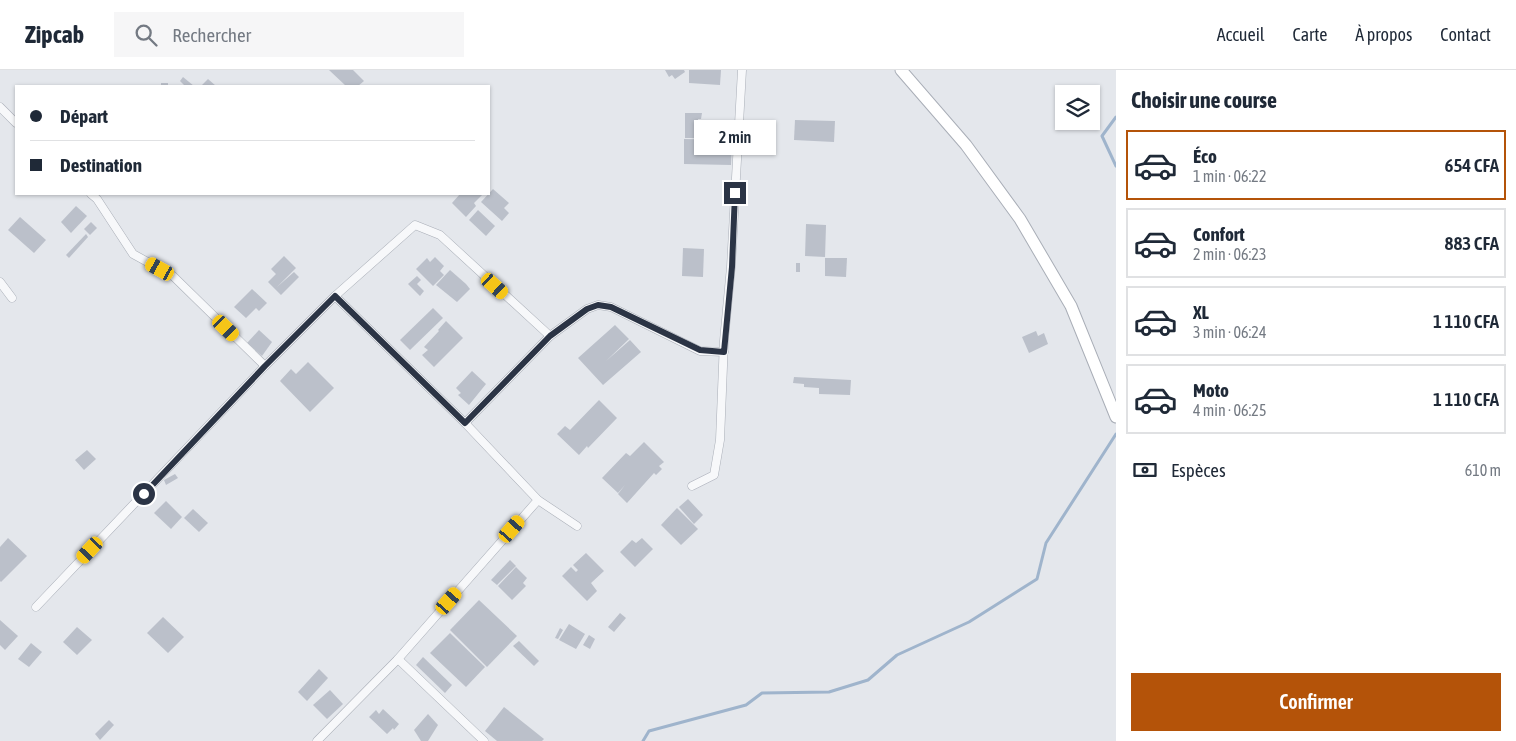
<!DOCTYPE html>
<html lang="fr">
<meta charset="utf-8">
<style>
body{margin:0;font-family:"Asap Condensed",sans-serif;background:#f6f6f7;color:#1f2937;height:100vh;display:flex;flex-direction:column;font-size:19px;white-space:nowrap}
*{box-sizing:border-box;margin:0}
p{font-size:16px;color:#747a83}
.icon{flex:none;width:28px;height:28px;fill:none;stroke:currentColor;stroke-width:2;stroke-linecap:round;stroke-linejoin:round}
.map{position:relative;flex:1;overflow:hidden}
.panel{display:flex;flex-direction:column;background:#fff;width:400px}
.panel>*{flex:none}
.top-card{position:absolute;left:15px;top:15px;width:475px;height:110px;border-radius:0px;box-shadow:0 1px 4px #0004;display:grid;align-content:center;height:110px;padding:0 15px;background:#fff}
.controls{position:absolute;left:1055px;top:15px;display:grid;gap:10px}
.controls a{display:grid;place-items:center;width:45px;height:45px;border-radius:0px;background:#fff;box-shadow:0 1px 4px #0004;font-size:25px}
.end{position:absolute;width:22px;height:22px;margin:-11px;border:6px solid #2b3445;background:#fff;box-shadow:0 0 0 2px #fff}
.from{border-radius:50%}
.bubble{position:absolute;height:35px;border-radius:0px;background:#fff;box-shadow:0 1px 4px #0004;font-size:16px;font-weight:600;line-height:35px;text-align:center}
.car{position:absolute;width:15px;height:30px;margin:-15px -8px;border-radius:6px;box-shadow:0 0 4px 1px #0007;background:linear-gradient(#f5c518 24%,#345 0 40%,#f5c518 0 76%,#345 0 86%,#f5c518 0)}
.top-card b{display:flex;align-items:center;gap:18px;height:48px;font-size:19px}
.top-card b+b{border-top:1px solid #e0e1e3}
.top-card i{width:12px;height:12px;background:#1f2937}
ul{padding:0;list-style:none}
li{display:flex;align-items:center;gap:15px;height:70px;margin:0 10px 8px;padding:0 5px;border:2px solid #e0e1e3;border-radius:0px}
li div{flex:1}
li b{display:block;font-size:19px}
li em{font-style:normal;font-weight:600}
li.selected{border-color:#b45309}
li>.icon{width:45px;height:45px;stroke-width:1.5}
h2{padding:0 15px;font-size:22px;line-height:60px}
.pay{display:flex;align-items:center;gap:12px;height:55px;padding:0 15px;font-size:19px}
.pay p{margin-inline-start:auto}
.action{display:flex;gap:10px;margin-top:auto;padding:10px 15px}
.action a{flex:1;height:58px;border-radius:0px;background:#b45309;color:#fff;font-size:20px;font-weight:600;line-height:58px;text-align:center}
header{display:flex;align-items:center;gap:30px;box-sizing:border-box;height:70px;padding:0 25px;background:#fff;border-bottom:1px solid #e0e1e3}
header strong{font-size:24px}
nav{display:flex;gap:28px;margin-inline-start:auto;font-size:18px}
.search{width:350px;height:45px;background:#f6f6f7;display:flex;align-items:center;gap:12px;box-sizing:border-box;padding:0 18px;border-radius:0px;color:#747a83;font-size:19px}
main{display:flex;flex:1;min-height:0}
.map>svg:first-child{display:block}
</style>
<header>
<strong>Zipcab</strong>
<div class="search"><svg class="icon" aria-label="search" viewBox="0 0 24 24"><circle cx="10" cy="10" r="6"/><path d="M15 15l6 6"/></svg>Rechercher</div>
<nav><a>Accueil</a><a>Carte</a><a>À propos</a><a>Contact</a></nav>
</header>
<main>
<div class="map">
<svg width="1116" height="671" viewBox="0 0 1116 671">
<rect width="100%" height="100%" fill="#e4e7ec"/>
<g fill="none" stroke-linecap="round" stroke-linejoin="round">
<g stroke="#9fb4cc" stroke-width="3">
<path d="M1116 47 1102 66 1116 96"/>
<path d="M643 671 649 661 746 635 762 623 829 622 868 610 897 585 969 552 1037 509 1046 473 1116 364"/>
</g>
</g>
<g fill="#bbc0ca">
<path d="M329 0H353L364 11 358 16H346Z"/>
<path d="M665 0H684L685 2 675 9 672 5 669 7Z"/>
<path d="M689 0H721L720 15 689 13Z"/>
<path d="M183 7 194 16H185L180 11Z"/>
<path d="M208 9 216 16H201Z"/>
<rect x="161" y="13" width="7" height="3"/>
<path d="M685 43H702L701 49H698V68H685Z"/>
<path d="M795 50 835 51 834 72 794 70Z"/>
<path d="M684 69 732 70 731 95 684 94Z"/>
<path d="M493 119 509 133 504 138 509 143 502 151 481 132Z"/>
<path d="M460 124H483L474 133 476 136 466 147 452 133Z"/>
<path d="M76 136 87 146 71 163 61 152Z"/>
<path d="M478 140 495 156 486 166 469 150Z"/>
<path d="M20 147 46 170 34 183 8 160Z"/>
<path d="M91 152 97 158 90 165 84 159Z"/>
<path d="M806 154 826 155 825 187 805 186Z"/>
<path d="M86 164 88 167 69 188 66 185Z"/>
<path d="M683 178 704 179 703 207 682 206Z"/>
<path d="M284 186 296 198 277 217 294 202 299 207 281 225 268 212 276 204 271 199Z"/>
<path d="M435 187 444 196 440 201 444 205 433 216 416 199 427 188 430 192Z"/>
<path d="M825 188H847L846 207 825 206Z"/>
<rect x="796" y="193" width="4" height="9"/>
<path d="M450 200 466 214 470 219 457 232 436 215Z"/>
<path d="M417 206 421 210 417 214 424 221 420 226 408 214Z"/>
<path d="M252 219 267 233 259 241 256 238 246 248 234 237Z"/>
<path d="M433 238 443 248 410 280 400 270Z"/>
<path d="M446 251 463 268 434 297 422 285 428 280 424 277 439 261 438 260Z"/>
<path d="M615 255 629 269 606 291 630 270 641 282 603 315 578 288Z"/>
<path d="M259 260 272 272 262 286 247 273Z"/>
<path d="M1036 261 1038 266 1044 263 1048 274 1029 283 1022 267Z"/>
<path d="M308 292 334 318 310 342 280 311 291 299 296 304Z"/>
<path d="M472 301 486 314 469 335 458 325 461 323 456 318Z"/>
<path d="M794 307 851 310 850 325 819 324V318L804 317V314L793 313Z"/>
<path d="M599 330 617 348 588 378 587 376 579 385 557 364 565 356 570 360Z"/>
<path d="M644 372 664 392 659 396 662 399 656 405 654 403 627 433 618 424 625 415 618 423 602 408 626 383 630 386Z"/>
<path d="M87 380 96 389 84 400 75 390Z"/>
<path d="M175 404 178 408 166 415 164 410Z"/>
<path d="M688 429 703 445 694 454 679 437Z"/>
<path d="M166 431 182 447 171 459 154 443Z"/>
<path d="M677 438 698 459 681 475 661 455Z"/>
<path d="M193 439 208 453 199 462 184 448Z"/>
<path d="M8 468 27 486 1 512 0 511V477Z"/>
<path d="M642 468 653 479 635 497 620 482 632 470 636 473Z"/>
<path d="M586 483 604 501 591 513 597 521 587 531 562 506 571 497 576 502 578 500 573 495Z"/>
<path d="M510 490 516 496 497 515 491 510Z"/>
<path d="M516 497 527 508 523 513 526 516 512 530 498 516Z"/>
<path d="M479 530 517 566 487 597 450 560Z"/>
<path d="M620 543 626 548 614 562 608 557Z"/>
<path d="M163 547 184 567 168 583 147 563Z"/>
<path d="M0 550 18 566 5 580 0 575Z"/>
<path d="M569 554 585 564 576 579 559 570Z"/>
<path d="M77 557 92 570 77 585 63 572Z"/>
<path d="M560 558 563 560 558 569 555 568Z"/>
<path d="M450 563 485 597 466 617 430 583Z"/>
<path d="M589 565 595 569 590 579 583 575Z"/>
<path d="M519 571 539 591 534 596 513 576Z"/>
<path d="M31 573 42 582 29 597 18 589Z"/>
<path d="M423 587 452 615 445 623 416 595Z"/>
<path d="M319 599 328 608 307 631 298 622Z"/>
<path d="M330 620 343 634 327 649 313 635Z"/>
<path d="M504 637 544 669 542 671H497L485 661Z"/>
<path d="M383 639 399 654 394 660 393 658 387 664 369 647 376 640 379 644Z"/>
<path d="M428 644 438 655 428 671H421L414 660Z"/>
<path d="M109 650 114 655 100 670 95 664Z"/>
</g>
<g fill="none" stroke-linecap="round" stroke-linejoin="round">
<defs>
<g id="minor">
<path d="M0 37 16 53"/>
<path d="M91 124 97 129 133 184 173 206 265 296 335 226 415 155 440 165 550 266"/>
<path d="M0 212 12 228"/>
<path d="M335 226 465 353 538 430 398 589 484 671"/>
<path d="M465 353 550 266 587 239 598 235 611 237 700 281 724 282"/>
<path d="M692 416 714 405 720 370 724 271 731 197 742 0"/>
<path d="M538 430 577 456"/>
<path d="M36 537 265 296"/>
<path d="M317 671 398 589"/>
</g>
<path id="secondary" d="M901 0 966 75 1020 149 1071 236 1116 347"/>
</defs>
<use href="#minor" stroke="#a9aeb7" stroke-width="9"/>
<use href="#secondary" stroke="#a9aeb7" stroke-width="13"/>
<use href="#minor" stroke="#f7f8fa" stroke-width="8"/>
<use href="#secondary" stroke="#fff" stroke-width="11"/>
</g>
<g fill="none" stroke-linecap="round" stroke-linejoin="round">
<path stroke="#2b3445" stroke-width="6" d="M144 424 265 296 335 226 465 353 550 266 587 239 598 235 611 237 700 280 724 282 732 197 735 123"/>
</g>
</svg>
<div class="controls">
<a><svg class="icon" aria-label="layers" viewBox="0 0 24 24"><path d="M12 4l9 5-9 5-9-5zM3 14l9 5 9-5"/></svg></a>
</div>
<i class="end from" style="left:144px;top:424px"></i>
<i class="end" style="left:735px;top:123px"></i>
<div class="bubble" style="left:694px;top:50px;width:82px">2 min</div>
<i class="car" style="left:160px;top:199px;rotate:299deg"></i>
<i class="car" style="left:495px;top:216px;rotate:132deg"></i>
<i class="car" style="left:226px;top:258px;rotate:134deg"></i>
<i class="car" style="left:512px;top:459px;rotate:41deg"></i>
<i class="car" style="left:90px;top:480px;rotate:223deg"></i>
<i class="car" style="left:449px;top:531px;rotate:41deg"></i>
<div class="top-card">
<b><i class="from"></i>Départ</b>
<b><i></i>Destination</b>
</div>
</div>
<section class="panel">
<h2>Choisir une course</h2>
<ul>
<li class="selected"><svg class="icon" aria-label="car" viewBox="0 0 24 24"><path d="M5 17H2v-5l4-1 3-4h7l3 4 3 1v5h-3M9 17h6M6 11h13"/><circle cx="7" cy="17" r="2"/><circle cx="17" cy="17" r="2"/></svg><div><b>Éco</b><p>1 min · 06:22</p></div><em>654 CFA</em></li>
<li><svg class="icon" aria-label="car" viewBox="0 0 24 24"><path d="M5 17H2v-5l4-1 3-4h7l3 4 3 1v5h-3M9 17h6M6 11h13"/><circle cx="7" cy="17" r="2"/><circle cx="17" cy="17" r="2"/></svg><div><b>Confort</b><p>2 min · 06:23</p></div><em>883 CFA</em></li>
<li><svg class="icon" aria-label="car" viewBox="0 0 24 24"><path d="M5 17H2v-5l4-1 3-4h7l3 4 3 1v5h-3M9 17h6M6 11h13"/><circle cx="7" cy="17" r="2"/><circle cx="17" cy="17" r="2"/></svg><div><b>XL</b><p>3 min · 06:24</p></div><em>1 110 CFA</em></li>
<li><svg class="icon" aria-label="car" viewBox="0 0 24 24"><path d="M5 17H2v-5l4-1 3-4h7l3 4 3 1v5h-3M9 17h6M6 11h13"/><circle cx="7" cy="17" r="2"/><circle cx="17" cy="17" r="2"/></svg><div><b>Moto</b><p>4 min · 06:25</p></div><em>1 110 CFA</em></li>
</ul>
<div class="pay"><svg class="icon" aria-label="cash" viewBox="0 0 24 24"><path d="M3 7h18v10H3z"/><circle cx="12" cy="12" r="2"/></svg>Espèces<p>610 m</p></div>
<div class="action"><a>Confirmer</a></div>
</section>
</main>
